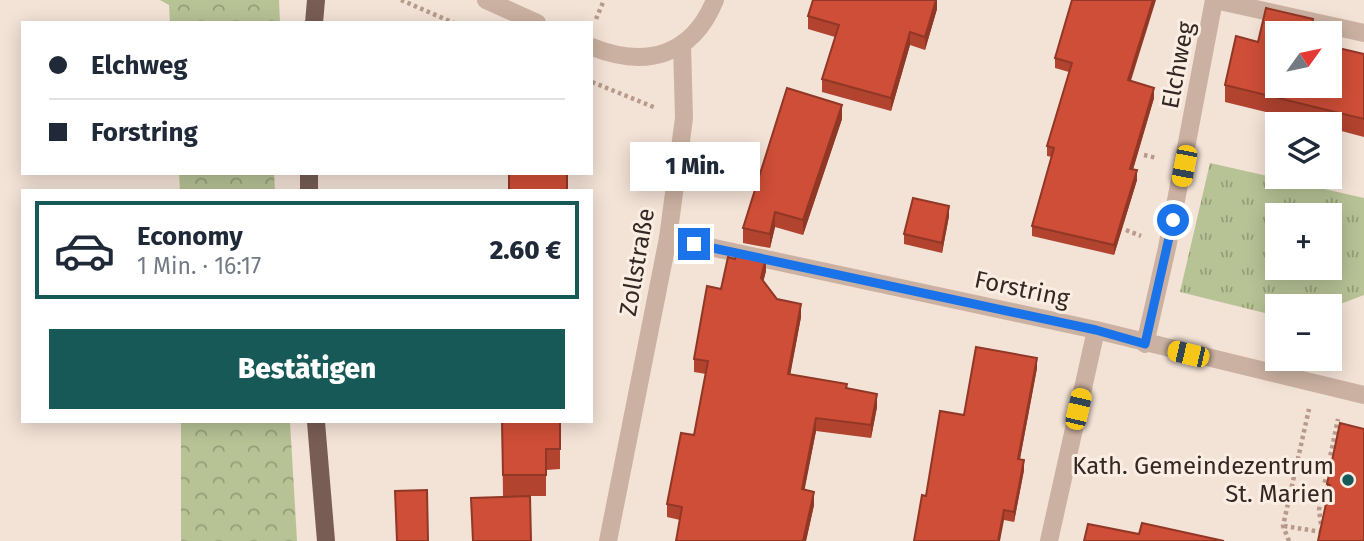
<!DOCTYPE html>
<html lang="de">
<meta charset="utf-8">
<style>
body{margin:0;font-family:"Fira Sans",sans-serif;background:#f6f6f7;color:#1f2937;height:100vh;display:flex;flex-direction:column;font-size:26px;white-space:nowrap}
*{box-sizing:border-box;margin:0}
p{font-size:23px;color:#747a83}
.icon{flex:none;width:38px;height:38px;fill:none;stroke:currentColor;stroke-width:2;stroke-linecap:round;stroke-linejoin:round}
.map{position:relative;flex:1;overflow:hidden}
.side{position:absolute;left:21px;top:189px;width:572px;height:234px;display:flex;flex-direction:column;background:#fff;border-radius:0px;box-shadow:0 4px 18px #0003}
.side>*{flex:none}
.hud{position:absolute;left:21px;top:21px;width:572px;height:154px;border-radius:0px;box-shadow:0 4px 18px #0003;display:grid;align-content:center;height:154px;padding:0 28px;background:#fff}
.needle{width:46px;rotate:57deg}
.tools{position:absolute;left:1265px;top:21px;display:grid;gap:14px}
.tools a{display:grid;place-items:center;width:77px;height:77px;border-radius:0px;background:#fff;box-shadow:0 4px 18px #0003;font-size:35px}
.end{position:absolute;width:32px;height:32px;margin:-16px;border:9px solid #1a73e8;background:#fff;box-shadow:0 0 0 4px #fff}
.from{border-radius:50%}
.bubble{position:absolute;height:49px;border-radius:0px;background:#fff;box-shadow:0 4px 18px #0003;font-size:23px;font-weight:800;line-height:49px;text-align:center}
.car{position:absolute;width:21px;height:42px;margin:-21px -10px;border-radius:9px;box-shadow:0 0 5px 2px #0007;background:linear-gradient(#f5c518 24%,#345 0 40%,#f5c518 0 76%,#345 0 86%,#f5c518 0)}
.hud b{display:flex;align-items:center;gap:24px;height:66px;font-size:26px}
.hud b+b{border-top:2px solid #e0e1e3}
.hud i{width:18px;height:18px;background:#1f2937}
ul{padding:12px 0 0;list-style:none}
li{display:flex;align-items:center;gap:21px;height:98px;margin:0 14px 10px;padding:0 14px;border:4px solid transparent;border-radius:0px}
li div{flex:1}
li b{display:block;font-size:26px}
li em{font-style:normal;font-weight:800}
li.active{border-color:#175957}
li>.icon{width:63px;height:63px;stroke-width:1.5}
.button{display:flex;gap:14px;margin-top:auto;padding:14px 28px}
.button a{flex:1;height:80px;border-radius:0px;background:#175957;color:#fff;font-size:28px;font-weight:800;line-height:80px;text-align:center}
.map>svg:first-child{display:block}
</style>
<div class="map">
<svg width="1364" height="541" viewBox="0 0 1364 541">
<defs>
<pattern id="grass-tufts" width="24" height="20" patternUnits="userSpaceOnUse" patternTransform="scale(1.75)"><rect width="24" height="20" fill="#b7c295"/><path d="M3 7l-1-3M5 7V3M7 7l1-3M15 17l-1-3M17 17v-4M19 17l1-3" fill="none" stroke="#969e79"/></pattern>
<pattern id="forest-crowns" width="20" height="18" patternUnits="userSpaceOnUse" patternTransform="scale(1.75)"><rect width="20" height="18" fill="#b7c295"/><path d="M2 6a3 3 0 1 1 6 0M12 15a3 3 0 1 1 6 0" fill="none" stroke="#969e79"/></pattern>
</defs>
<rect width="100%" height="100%" fill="#f3e2d6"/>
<path fill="url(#grass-tufts)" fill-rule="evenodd" d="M1210 163 1364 198V295L1330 308 1278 306 1277 316 1180 292ZM1278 215H1330V268H1278Z"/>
<g fill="url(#forest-crowns)">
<path d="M160 0H279L280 23H170L169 5Z"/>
<path d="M179 173H274L275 191H180Z"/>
<path d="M181 422H290L297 541H181Z"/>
</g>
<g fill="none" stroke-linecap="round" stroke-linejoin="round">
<g stroke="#b79a8b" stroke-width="4.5" stroke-dasharray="3.5 3.5" stroke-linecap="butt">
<path d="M401 0 454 23"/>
<path d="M596 19 604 0"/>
<path d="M592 82 656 108"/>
<path d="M1144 155 1157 158"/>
<path d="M1126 230 1141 236"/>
<path d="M1284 526 1322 532"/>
<path d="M1322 531 1319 510 1338 419"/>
<path d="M1289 541 1283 526 1309 409"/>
</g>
<g stroke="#cbb1a1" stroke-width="18">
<path d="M486 0 537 23"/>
<path d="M1215 0 1364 33"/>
<path d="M592 47C645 68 692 57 715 0"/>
<path d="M668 238 1096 330 1364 395"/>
<path d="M1145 344 1167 248 1214 0"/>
<path d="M608 541 668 238 684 118 682 44"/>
<path d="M1049 541 1096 330"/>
</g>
<g stroke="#785d54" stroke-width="18">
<path d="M314 23 316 0"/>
<path d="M309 173V191"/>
<path d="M316 422 326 541"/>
</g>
</g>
<g fill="#b2432f">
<path d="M937 0V9L925 50 910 45 891 111 822 92V79L835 37 808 29V16Z"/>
<path d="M1266 8 1313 19V33H1278V86H1330V46L1364 54V137L1330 128V124H1314L1225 102V85L1236 36 1258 42Z"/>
<path d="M1055 58 1131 81 1154 98 1133 170 1137 180 1114 255 1032 236V226L1052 157 1047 156V146L1069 72 1055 68Z"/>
<path d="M842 119 803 235 775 227 770 248 743 243V228Z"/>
<path d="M949 216 942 253 904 244V234Z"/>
<path d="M766 271 763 281 777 299 801 317 790 374 847 388 877 407 871 438 816 431 804 490 814 505 806 541H676L680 520 667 517V504L694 435 706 374 694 372V359L721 289Z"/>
<path d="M1037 368 1020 459 1024 470 1014 522 1004 520 926 496 964 415Z"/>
<path d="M502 422H560V469L546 470V496H503Z"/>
<path d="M1364 429 1327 500V484Z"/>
</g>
<g fill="#913726">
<path d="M936 0H937V9L925 50V37Z"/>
<path d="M1153 0H1156L1128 90V80Z"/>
<path d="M1313 19V33H1310Z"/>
<path d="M910 32V45L891 111V98Z"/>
<path d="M1154 88V98L1130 179V169Z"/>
<path d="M842 105V119L803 235V220Z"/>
<path d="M1137 170V180L1114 255V245Z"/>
<path d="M949 206V216L942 253V243Z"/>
<path d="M775 212V227L770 248V234Z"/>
<path d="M766 257V271L761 291V278Z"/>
<path d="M801 304V317L788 387V374Z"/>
<path d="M1037 358V368L1018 469V459Z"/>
<path d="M877 394V407L871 438V425Z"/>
<path d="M816 418V431L802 503V489Z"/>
<path d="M1024 460V470L1014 522V512Z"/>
<path d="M814 492V505L806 541H803Z"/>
<path d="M1004 510V520L1000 541H998Z"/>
</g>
<g fill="#cf4e37" stroke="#913726" stroke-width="2">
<path d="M813 0H936L925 37 910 32 891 98 822 79 839 25 808 16Z"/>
<path d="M1072 0H1153L1128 80 1154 88 1130 169 1137 170 1114 245 1032 226 1054 148 1047 146 1072 63 1055 58Z"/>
<path d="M1266 8 1313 19 1310 33H1278V86H1330V46L1364 54V119L1225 85 1236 36 1258 42Z"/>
<path d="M787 88 842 105 803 220 775 212 770 234 743 228Z"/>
<rect x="509" y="173" width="58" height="18"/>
<path d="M913 198 949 206 942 243 904 234Z"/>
<path d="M737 251 766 257 761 278 777 299 801 304 788 374 847 384 846 388 877 394 871 425 816 418 802 489 814 492 803 541H676L682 507 667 504 681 433 694 435 708 361 694 359 707 286 721 289 728 257 735 259Z"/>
<path d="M976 347 1037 358 1018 459 1024 460 1014 512 1004 510 998 541H914L922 495 926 496 940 411 964 415Z"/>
<path d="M502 422H560V449H546V475H503Z"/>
<path d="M1340 423 1364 429V541H1318L1330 485 1327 484Z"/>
<path d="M427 490 428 541H397L395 491Z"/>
<path d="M530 496 531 541H473L471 498Z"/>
<path d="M1142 523 1224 541H1084L1088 524 1139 534Z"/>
</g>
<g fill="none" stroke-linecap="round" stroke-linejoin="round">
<path stroke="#1a73e8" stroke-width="9" d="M694 244 1096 330 1145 344 1173 220"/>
</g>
<circle fill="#175957" stroke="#faede2" stroke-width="2.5" cx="1348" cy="480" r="7"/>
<g text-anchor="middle" stroke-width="6" stroke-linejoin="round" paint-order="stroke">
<g font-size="24" fill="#352824" stroke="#faede2">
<text transform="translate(1178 65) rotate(-79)" y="8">Elchweg</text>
<text transform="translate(637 262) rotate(-80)" y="8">Zollstraße</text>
<text transform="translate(1022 289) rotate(12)" y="8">Forstring</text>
</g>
<g font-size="24" fill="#352824" stroke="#faede2" text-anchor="end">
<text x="1334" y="474">Kath. Gemeindezentrum<tspan x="1334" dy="28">St. Marien</tspan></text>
</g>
</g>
</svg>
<div class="tools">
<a><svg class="needle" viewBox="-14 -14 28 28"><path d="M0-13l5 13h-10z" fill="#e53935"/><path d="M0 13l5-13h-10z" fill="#747a83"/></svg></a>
<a><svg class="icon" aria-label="layers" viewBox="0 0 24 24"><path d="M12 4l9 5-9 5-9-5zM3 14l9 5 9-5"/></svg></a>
<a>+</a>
<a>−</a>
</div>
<i class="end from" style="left:1173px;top:220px"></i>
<i class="end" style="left:694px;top:244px"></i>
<div class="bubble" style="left:630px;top:142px;width:130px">1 Min.</div>
<i class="car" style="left:1184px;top:166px;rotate:191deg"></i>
<i class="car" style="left:1188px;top:354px;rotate:283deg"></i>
<i class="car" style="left:1078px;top:409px;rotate:13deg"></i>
<div class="hud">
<b><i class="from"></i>Elchweg</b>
<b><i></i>Forstring</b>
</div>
<section class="side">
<ul>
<li class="active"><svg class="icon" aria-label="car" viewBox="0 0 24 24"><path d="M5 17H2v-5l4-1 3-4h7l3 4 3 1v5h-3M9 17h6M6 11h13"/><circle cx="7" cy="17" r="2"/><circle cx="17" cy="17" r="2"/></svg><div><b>Economy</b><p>1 Min. · 16:17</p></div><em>2.60 €</em></li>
</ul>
<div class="button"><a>Bestätigen</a></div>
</section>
</div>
